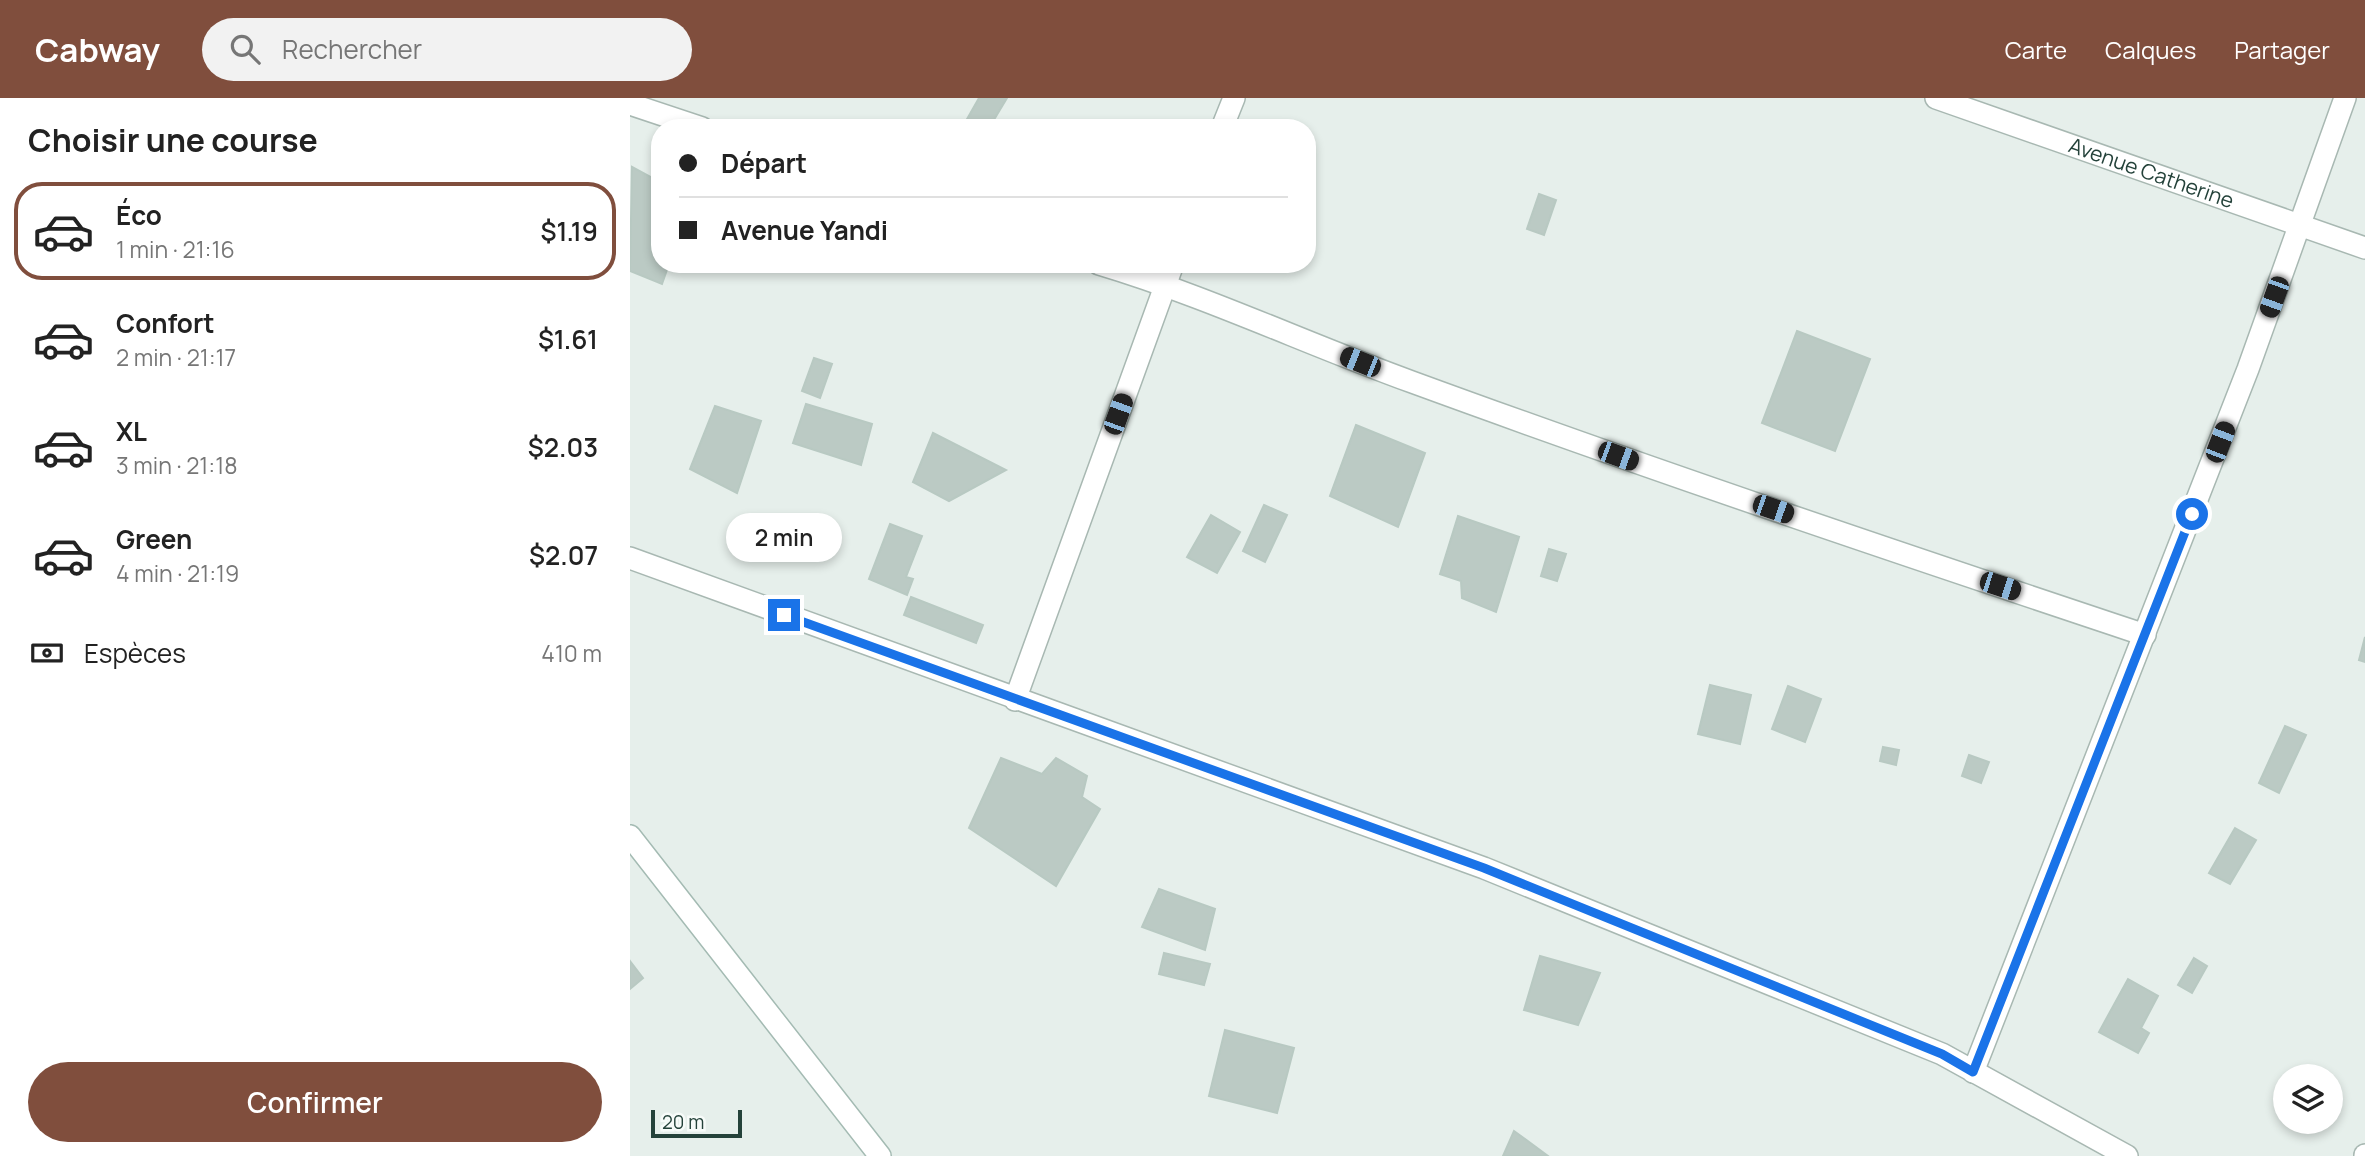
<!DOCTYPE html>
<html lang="fr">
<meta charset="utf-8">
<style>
body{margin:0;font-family:Manrope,sans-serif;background:#f2f2f2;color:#222;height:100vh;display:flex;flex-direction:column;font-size:26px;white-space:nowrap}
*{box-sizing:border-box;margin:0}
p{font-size:23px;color:#767676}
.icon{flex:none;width:38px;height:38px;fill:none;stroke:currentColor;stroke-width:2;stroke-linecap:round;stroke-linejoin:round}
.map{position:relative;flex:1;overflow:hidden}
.sheet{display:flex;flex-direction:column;background:#fff;width:630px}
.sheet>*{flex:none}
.guide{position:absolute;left:21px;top:21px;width:665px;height:154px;border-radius:28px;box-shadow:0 4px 10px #0003;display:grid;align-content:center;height:154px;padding:0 28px;background:#fff}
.buttons{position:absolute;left:1643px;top:966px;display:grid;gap:14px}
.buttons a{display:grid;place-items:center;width:70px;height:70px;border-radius:50%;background:#fff;box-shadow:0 4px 10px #0003;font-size:35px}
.scale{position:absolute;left:21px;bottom:18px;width:91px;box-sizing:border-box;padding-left:7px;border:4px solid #24423a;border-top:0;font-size:19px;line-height:24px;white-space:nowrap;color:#24423a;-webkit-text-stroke:5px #f7fbf9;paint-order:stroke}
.end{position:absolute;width:32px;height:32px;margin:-16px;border:9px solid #1a73e8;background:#fff;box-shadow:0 0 0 4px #fff}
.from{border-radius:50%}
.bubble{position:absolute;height:49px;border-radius:24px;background:#fff;box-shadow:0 4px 10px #0003;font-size:23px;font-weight:600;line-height:49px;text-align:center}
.car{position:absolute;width:21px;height:42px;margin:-21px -10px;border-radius:9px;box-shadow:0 0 5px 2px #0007;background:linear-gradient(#222 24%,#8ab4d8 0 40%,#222 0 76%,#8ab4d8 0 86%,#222 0)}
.guide b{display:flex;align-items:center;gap:24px;height:66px;font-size:26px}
.guide b+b{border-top:2px solid #e0e0e0}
.guide i{width:18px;height:18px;background:#222}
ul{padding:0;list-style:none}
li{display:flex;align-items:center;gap:21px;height:98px;margin:0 14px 10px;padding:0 14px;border:4px solid transparent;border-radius:28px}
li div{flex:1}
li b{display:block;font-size:26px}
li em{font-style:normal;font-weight:600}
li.current{border-color:#804e3d}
li>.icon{width:63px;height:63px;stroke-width:1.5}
h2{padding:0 28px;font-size:32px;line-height:84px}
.pay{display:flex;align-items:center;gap:18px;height:77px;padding:0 28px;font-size:26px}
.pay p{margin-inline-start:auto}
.button{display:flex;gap:14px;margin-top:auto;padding:14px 28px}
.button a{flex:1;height:80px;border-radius:42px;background:#804e3d;color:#fff;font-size:28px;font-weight:600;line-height:80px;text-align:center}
header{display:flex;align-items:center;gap:42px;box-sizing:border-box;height:98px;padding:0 35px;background:#804e3d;color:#fff}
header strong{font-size:33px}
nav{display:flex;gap:38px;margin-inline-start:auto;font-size:24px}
.search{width:490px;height:63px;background:#f2f2f2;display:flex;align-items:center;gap:18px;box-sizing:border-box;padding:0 24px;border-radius:38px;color:#767676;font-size:26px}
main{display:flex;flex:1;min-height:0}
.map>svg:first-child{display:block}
</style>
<header>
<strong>Cabway</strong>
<div class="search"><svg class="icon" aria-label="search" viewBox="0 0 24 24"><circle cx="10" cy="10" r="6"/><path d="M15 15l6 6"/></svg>Rechercher</div>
<nav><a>Carte</a><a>Calques</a><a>Partager</a></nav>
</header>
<main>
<section class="sheet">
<h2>Choisir une course</h2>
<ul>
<li class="current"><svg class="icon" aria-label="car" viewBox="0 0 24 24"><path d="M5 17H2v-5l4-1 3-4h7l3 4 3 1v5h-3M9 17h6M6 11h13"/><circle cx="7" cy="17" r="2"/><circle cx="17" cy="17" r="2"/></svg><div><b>Éco</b><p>1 min · 21:16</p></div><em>$1.19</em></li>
<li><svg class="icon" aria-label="car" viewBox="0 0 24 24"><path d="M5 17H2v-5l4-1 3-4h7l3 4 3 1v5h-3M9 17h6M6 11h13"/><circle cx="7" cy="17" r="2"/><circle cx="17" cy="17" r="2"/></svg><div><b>Confort</b><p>2 min · 21:17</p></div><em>$1.61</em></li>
<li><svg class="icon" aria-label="car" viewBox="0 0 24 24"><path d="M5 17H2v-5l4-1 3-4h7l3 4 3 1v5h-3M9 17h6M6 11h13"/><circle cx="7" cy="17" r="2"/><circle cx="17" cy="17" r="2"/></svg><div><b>XL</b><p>3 min · 21:18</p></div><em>$2.03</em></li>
<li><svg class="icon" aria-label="car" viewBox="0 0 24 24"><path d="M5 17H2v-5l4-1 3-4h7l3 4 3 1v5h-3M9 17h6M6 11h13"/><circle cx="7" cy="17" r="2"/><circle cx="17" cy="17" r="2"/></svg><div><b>Green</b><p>4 min · 21:19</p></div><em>$2.07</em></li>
</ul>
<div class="pay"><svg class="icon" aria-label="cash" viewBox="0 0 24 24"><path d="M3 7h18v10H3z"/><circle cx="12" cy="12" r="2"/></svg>Espèces<p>410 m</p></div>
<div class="button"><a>Confirmer</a></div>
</section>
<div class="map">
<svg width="1735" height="1058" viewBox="0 0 1735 1058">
<rect width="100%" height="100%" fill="#e6efeb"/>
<g fill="#bbcac4" stroke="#b8c9c2" stroke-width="2">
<path d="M349 0H377L359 30H348L336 23Z"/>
<path d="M2 69 30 84V166H39L32 186 0 173Z"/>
<path d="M909 96 926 102 914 137 897 131Z"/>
<path d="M1167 233 1240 261 1205 353 1132 325Z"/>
<path d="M184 260 202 266 190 300 172 293Z"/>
<path d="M176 306 242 326 231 367 163 345Z"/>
<path d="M85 308 131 323 107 395 60 371Z"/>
<path d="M726 327 795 355 768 429 700 398Z"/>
<path d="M303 335 376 372 319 403 283 384Z"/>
<path d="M634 407 657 417 635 464 613 453Z"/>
<path d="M581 417 610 434 587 475 557 459Z"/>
<path d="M828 418 889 439 866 514 832 500 831 483 810 476Z"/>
<path d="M260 426 292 438 276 479 283 481 277 497 239 481Z"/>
<path d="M919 451 936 456 927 483 911 478Z"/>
<path d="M281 499 353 527 346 545 274 517Z"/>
<path d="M1735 539V564L1729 562Z"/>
<path d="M1080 587 1121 597 1110 646 1068 636Z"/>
<path d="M1158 588 1191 601 1175 644 1142 631Z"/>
<path d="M1655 628 1676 637 1649 695 1629 685Z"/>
<path d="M1253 649 1269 652 1266 667 1250 663Z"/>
<path d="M1339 657 1359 664 1351 685 1332 678Z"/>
<path d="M371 660 412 676 426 660 457 678 452 699 470 711 426 788 339 730Z"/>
<path d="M1605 730 1626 742 1600 786 1579 775Z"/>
<path d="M529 791 585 811 575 852 512 829Z"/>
<path d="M534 855 580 866 574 887 529 876Z"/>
<path d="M910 858 970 875 948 927 894 912Z"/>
<path d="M1564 860 1577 868 1562 895 1548 887Z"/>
<path d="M0 863 13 880 0 891Z"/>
<path d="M1498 881 1528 898 1511 930 1519 935 1508 955 1469 934Z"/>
<path d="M595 932 664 950 647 1015 579 998Z"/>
<path d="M884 1033 918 1058H873Z"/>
</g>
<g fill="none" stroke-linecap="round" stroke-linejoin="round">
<defs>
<g id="street">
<path id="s1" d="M1306 0 1735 150"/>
<path d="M0 6 72 30"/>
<path d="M592 30 604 0"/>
<path d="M469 166C576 198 677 246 782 284 1025 373 1269 455 1515 537"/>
<path d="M0 460 854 770 1312 956 1497 1058"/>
<path d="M385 602 543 166"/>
<path d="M1343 974 1618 271 1715 0"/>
<path d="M1735 1058V1057"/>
</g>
<path id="secondary" d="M0 738 250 1058"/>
</defs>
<use href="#street" stroke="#a8b8b2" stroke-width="24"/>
<use href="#secondary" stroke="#a4bbb3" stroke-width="24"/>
<use href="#street" stroke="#fff" stroke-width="21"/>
<use href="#secondary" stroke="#fff" stroke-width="21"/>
</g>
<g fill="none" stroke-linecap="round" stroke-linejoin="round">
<path stroke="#1a73e8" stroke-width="9" d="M154 517 854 770 1312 956 1343 974 1562 416"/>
</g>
<g text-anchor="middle" stroke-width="5" stroke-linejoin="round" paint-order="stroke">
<g font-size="21" fill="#24423a" stroke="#f7fbf9">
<text dy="7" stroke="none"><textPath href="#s1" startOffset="228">Avenue Catherine</textPath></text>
</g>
</g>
</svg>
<div class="buttons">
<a><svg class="icon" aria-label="layers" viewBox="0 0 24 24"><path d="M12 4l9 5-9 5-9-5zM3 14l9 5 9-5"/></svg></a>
</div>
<div class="scale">20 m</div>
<i class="end from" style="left:1562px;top:416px"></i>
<i class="end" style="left:154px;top:517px"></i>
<div class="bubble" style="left:96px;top:415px;width:116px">2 min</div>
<i class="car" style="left:1644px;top:199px;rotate:200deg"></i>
<i class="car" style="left:730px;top:264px;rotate:292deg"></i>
<i class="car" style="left:488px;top:316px;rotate:20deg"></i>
<i class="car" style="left:1590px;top:344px;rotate:21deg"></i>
<i class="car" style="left:988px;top:358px;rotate:110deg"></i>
<i class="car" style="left:1143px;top:411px;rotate:109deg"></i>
<i class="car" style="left:1370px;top:488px;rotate:108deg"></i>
<div class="guide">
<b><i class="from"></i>Départ</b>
<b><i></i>Avenue Yandi</b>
</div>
</div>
</main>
